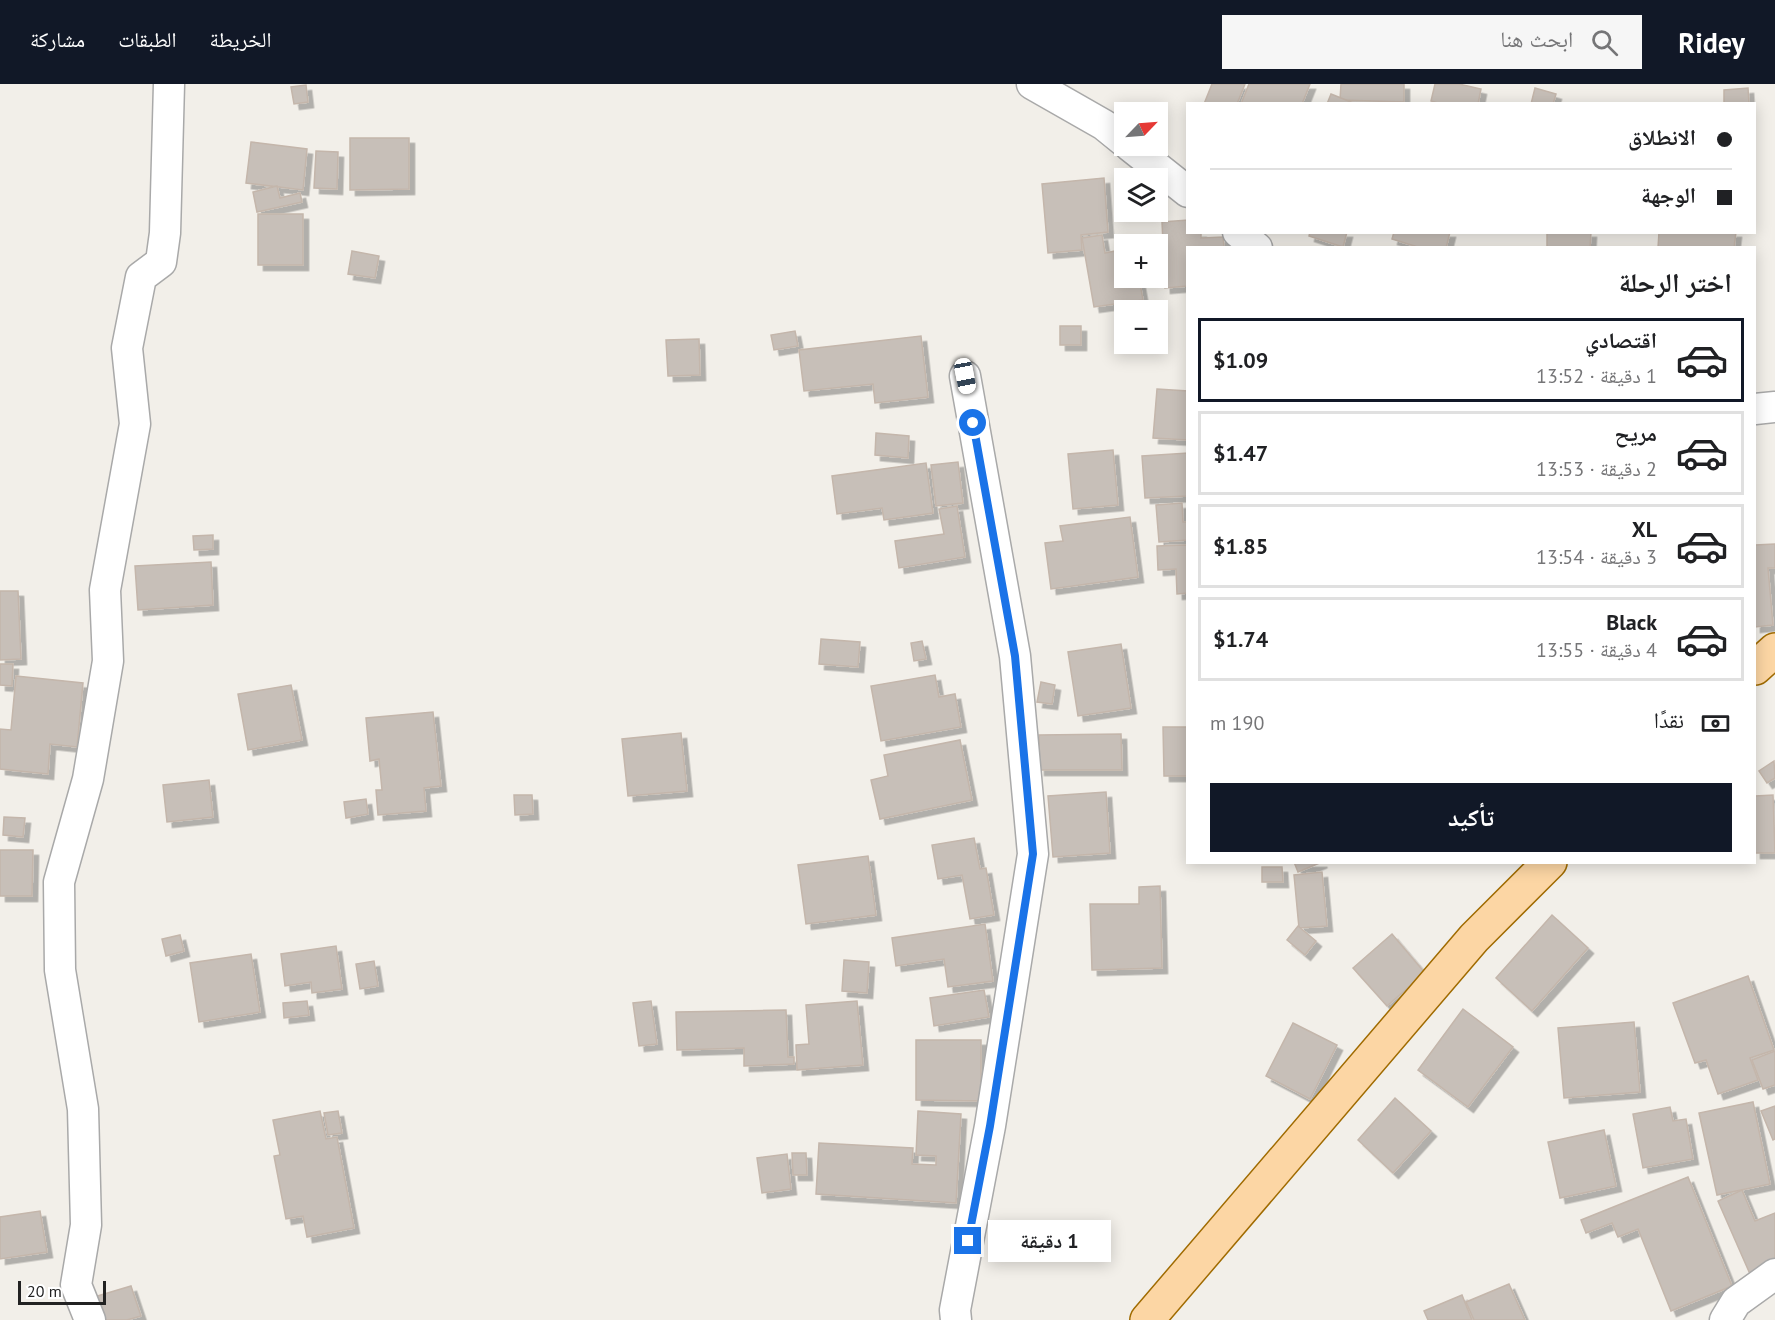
<!DOCTYPE html>
<html lang="ar">
<meta charset="utf-8">
<style>
body{margin:0;font-family:"PT Sans","Noto Naskh Arabic",sans-serif;background:#f6f6f6;color:#202124;direction:rtl;height:100vh;display:flex;flex-direction:column;font-size:22px;white-space:nowrap}
*{box-sizing:border-box;margin:0}
p{font-size:20px;color:#757577}
.icon{flex:none;width:33px;height:33px;fill:none;stroke:currentColor;stroke-width:2;stroke-linecap:round;stroke-linejoin:round}
.map{position:relative;flex:1;overflow:hidden;direction:ltr}
.side{position:absolute;left:1186px;top:162px;width:570px;height:618px;display:flex;flex-direction:column;background:#fff;border-radius:0px;box-shadow:0 3px 15px #0003;direction:rtl}
.side>*{flex:none}
.guide{position:absolute;left:1186px;top:18px;width:570px;height:132px;border-radius:0px;box-shadow:0 3px 15px #0003;direction:rtl;display:grid;align-content:center;height:132px;padding:0 24px;background:#fff}
.needle{width:39px;rotate:65deg}
.tools{position:absolute;left:1114px;top:18px;display:grid;gap:12px}
.tools a{display:grid;place-items:center;width:54px;height:54px;border-radius:0px;background:#fff;box-shadow:0 3px 15px #0003;font-size:30px}
.scale{position:absolute;left:18px;bottom:15px;width:88px;box-sizing:border-box;padding-left:6px;border:3px solid #222;border-top:0;font-size:16px;line-height:21px;white-space:nowrap;color:#222;-webkit-text-stroke:4px #fff;paint-order:stroke}
.end{position:absolute;width:27px;height:27px;margin:-14px;border:8px solid #1a73e8;background:#fff;box-shadow:0 0 0 3px #fff}
.from{border-radius:50%}
.bubble{position:absolute;height:42px;border-radius:0px;background:#fff;box-shadow:0 3px 15px #0003;font-size:20px;font-weight:800;line-height:42px;text-align:center;direction:rtl}
.car{position:absolute;width:18px;height:36px;margin:-18px -9px;border-radius:8px;box-shadow:0 0 4px 2px #0007;background:linear-gradient(#fff 24%,#345 0 40%,#fff 0 76%,#345 0 86%,#fff 0)}
.guide b{display:flex;align-items:center;gap:21px;height:57px;font-size:22px}
.guide b+b{border-top:2px solid #e0e0e0}
.guide i{width:15px;height:15px;background:#202124}
ul{padding:0;list-style:none}
li{display:flex;align-items:center;gap:18px;height:84px;margin:0 12px 9px;padding:0 12px;border:3px solid #e0e0e0;border-radius:0px}
li div{flex:1}
li b{display:block;font-size:22px}
li em{font-style:normal;font-weight:800}
li.active{border-color:#111827}
li>.icon{width:54px;height:54px;stroke-width:1.5}
h2{padding:0 24px;font-size:27px;line-height:72px}
.pay{display:flex;align-items:center;gap:15px;height:66px;padding:0 24px;font-size:22px}
.pay p{margin-inline-start:auto}
.cta{display:flex;gap:12px;margin-top:auto;padding:12px 24px}
.cta a{flex:1;height:69px;border-radius:0px;background:#111827;color:#fff;font-size:24px;font-weight:800;line-height:69px;text-align:center}
header{display:flex;align-items:center;gap:36px;box-sizing:border-box;height:84px;padding:0 30px;background:#111827;color:#fff}
header strong{font-size:28px}
nav{display:flex;gap:33px;margin-inline-start:auto;font-size:21px}
.search{width:420px;height:54px;background:#f6f6f6;display:flex;align-items:center;gap:15px;box-sizing:border-box;padding:0 21px;border-radius:0px;color:#757577;font-size:22px}
.map>svg:first-child{display:block}
</style>
<header>
<strong>Ridey</strong>
<div class="search"><svg class="icon" aria-label="search" viewBox="0 0 24 24"><circle cx="10" cy="10" r="6"/><path d="M15 15l6 6"/></svg>ابحث هنا</div>
<nav><a>الخريطة</a><a>الطبقات</a><a>مشاركة</a></nav>
</header>
<div class="map">
<svg width="1775" height="1236" viewBox="0 0 1775 1236">
<defs>
<filter id="shadow"><feDropShadow dx="5.5" dy="5.5" stdDeviation="0" flood-color="#0004"/></filter>
</defs>
<rect width="100%" height="100%" fill="#f2efe9"/>
<g fill="#c7bfb8" stroke="#c4b6ab" stroke-width="1.5" filter="url(#shadow)">
<path d="M1212 0H1245L1237 20H1204Z"/>
<path d="M1249 0H1310L1302 20H1241Z"/>
<path d="M1341 0H1404V18L1340 16Z"/>
<path d="M1435 0H1459L1481 5 1478 20H1441L1431 17Z"/>
<path d="M306 1 308 18 294 20 291 3Z"/>
<path d="M1535 4 1556 10 1553 20H1531Z"/>
<path d="M1748 4 1749 20H1724V6Z"/>
<path d="M1331 10 1356 20H1327Z"/>
<path d="M350 54H409V105L350 106Z"/>
<path d="M251 58 307 65 303 106 246 99Z"/>
<path d="M316 67 338 68 337 105 314 104Z"/>
<path d="M1104 94 1108 148 1081 151 1082 166 1048 169 1042 100Z"/>
<path d="M277 102 280 114 300 109 302 118 257 128 253 108Z"/>
<rect x="258" y="130" width="45" height="51"/>
<path d="M1188 136V148H1201V154L1223 153 1224 164H1188V202L1165 204 1162 138Z"/>
<path d="M1310 148H1347L1343 163 1309 152Z"/>
<path d="M1394 148H1450L1446 164H1421L1392 155Z"/>
<path d="M1547 148H1591L1590 164H1547Z"/>
<path d="M1659 148H1736L1734 164H1658Z"/>
<path d="M1102 151 1105 169 1125 165V194H1139L1143 216 1094 223 1082 154Z"/>
<path d="M352 167 379 172 375 194 348 190Z"/>
<rect x="1060" y="242" width="21" height="19"/>
<path d="M795 247 798 262 774 266 771 251Z"/>
<path d="M921 252 928 313 875 319 873 300 804 307 799 266Z"/>
<path d="M699 255 700 291 668 292 666 256Z"/>
<path d="M1157 305 1188 307V356L1153 354Z"/>
<path d="M876 349 909 352 908 374 875 371Z"/>
<path d="M1113 366 1118 421 1073 425 1068 370Z"/>
<path d="M1188 369V412L1145 414 1142 372Z"/>
<path d="M958 378 963 419 936 422 931 381Z"/>
<path d="M926 379 933 429 884 436 882 424 837 430 832 392Z"/>
<path d="M1182 419 1183 438H1188V456L1159 458 1156 421Z"/>
<path d="M957 422 965 473 899 484 895 457 944 450 939 425Z"/>
<path d="M1130 433 1138 493 1051 505 1045 459 1063 457 1060 442Z"/>
<path d="M213 451V465L194 466 193 452Z"/>
<path d="M1775 460V484H1768L1773 541 1755 543V461Z"/>
<path d="M1188 461V509L1177 510 1176 485 1158 486 1157 462Z"/>
<path d="M211 478 213 521 138 526 135 482Z"/>
<path d="M0 507H18L21 575 0 576Z"/>
<path d="M821 555 860 558 858 583 819 580Z"/>
<path d="M922 557 926 575 914 577 911 559Z"/>
<path d="M1121 560 1131 624 1078 632 1068 568Z"/>
<path d="M0 580H13L12 602 0 601Z"/>
<path d="M935 591 939 613 955 610 961 643 881 657 871 602Z"/>
<path d="M16 592 83 599 77 663 50 660 48 690 0 685V645L11 646Z"/>
<path d="M1041 598 1055 601 1052 620 1037 618Z"/>
<path d="M291 601 302 656 248 666 238 610Z"/>
<path d="M433 628 441 702 424 704 426 727 378 731 376 706H382L379 675 370 677 366 634Z"/>
<path d="M1163 643H1188V692H1164Z"/>
<path d="M681 649 687 707 628 712 622 655Z"/>
<path d="M1121 650 1122 686H1039V651Z"/>
<path d="M960 656 972 716 880 735 871 696 888 692 884 671Z"/>
<path d="M1774 677 1775 694 1767 699 1759 687Z"/>
<path d="M209 696 213 733 167 738 163 701Z"/>
<path d="M1106 708 1110 769 1053 773 1048 712Z"/>
<path d="M514 711H532L533 730 515 731Z"/>
<path d="M1773 711 1775 769H1755V712Z"/>
<path d="M366 715 368 730 346 734 344 718Z"/>
<path d="M4 733 25 734 23 753 3 751Z"/>
<path d="M974 754 980 785 986 784 994 831 970 835 962 791 938 795 932 761Z"/>
<path d="M0 766H33L32 812H0Z"/>
<path d="M868 772 876 831 806 840 798 781Z"/>
<path d="M1294 778H1322L1298 788Z"/>
<path d="M1262 783H1282L1283 798H1262Z"/>
<path d="M1322 788 1327 842 1299 844 1294 791Z"/>
<path d="M1160 802 1162 884 1092 886 1090 820H1139V803Z"/>
<path d="M1552 831 1588 864 1532 927 1496 894Z"/>
<path d="M985 840 993 897 948 903 944 875 896 882 892 854Z"/>
<path d="M1298 842 1316 857 1305 871 1287 856Z"/>
<path d="M1392 850 1425 889 1387 922 1353 884Z"/>
<path d="M180 851 184 867 166 872 162 855Z"/>
<path d="M336 862 342 905 312 909 311 898 285 902 281 870Z"/>
<path d="M251 870 260 928 199 938 190 879Z"/>
<path d="M844 876 869 878 867 909 842 907Z"/>
<path d="M374 877 378 902 360 905 356 880Z"/>
<path d="M1748 892 1774 966 1750 974 1758 996 1718 1010 1706 976 1695 979 1673 919Z"/>
<path d="M984 906 989 933 934 942 930 914Z"/>
<path d="M307 917 309 931 284 934 283 919Z"/>
<path d="M651 917 657 960 639 962 633 919Z"/>
<path d="M857 917 863 981 797 986 796 961 809 960 806 921Z"/>
<path d="M1463 925 1513 963 1468 1023 1418 986Z"/>
<path d="M786 926 788 973H794V980L744 982V964L677 966 676 928Z"/>
<path d="M1634 938 1640 1008 1564 1014 1558 944Z"/>
<path d="M1293 939 1337 961 1310 1015 1266 992Z"/>
<path d="M916 956H981V1017L916 1016Z"/>
<path d="M1775 967V1001L1763 1005 1752 976Z"/>
<path d="M1395 1014 1431 1047 1393 1089 1358 1056Z"/>
<path d="M1753 1018 1770 1100 1717 1111 1699 1029Z"/>
<path d="M1775 1022V1055L1773 1056 1761 1027Z"/>
<path d="M1670 1023 1673 1037 1686 1035 1693 1075 1643 1084 1633 1030Z"/>
<path d="M320 1027 326 1055 337 1053 354 1144 307 1153 303 1132 286 1135 274 1072 280 1071 273 1036Z"/>
<path d="M338 1027 342 1049 328 1051 324 1029Z"/>
<path d="M918 1027 961 1030 956 1119 816 1110 819 1059 913 1064 912 1080 936 1081V1072L916 1071Z"/>
<path d="M1604 1046 1616 1102 1560 1114 1548 1058Z"/>
<path d="M792 1069H806L807 1091H793Z"/>
<path d="M787 1070 791 1105 762 1109 757 1074Z"/>
<path d="M1688 1093 1732 1202 1671 1227 1638 1145 1618 1153 1612 1139 1586 1149 1581 1136Z"/>
<path d="M1742 1106 1755 1137 1775 1129V1179L1750 1190 1718 1117Z"/>
<path d="M40 1127 47 1168 0 1175V1133Z"/>
<path d="M1509 1200 1525 1236H1474L1466 1218Z"/>
<path d="M131 1202 141 1232 127 1236H101L94 1213Z"/>
<path d="M1462 1211 1472 1236H1428L1424 1227Z"/>
</g>
<g fill="none" stroke-linecap="round" stroke-linejoin="round">
<defs>
<g id="minor">
<path d="M1032 0 1104 41 1125 58"/>
<path d="M1130 62 1188 108"/>
<path d="M1238 148 1257 164"/>
<path d="M1755 325 1775 323"/>
<path d="M90 1236 76 1201 86 1141 83 1025 60 886 59 798 88 695 108 577 105 506 135 340 127 264 141 193 161 178 165 149 169 0"/>
<path d="M956 1236 955 1226 990 1042 1033 770 1015 572 965 292"/>
<path d="M1725 1236 1736 1218 1775 1190"/>
</g>
<g id="major">
<path d="M1755 584 1775 566"/>
<path d="M1147 1236 1474 854 1550 778"/>
</g>
</defs>
<use href="#minor" stroke="#a9a9a9" stroke-width="33"/>
<use href="#major" stroke="#a06b00" stroke-width="36"/>
<use href="#minor" stroke="#fff" stroke-width="30"/>
<use href="#major" stroke="#fcd6a4" stroke-width="33"/>
</g>
<g fill="none" stroke-linecap="round" stroke-linejoin="round">
<path stroke="#1a73e8" stroke-width="8" d="M968 1157 990 1042 1033 770 1015 572 973 339"/>
</g>
</svg>
<div class="tools">
<a><svg class="needle" viewBox="-14 -14 28 28"><path d="M0-13l5 13h-10z" fill="#e53935"/><path d="M0 13l5-13h-10z" fill="#757577"/></svg></a>
<a><svg class="icon" aria-label="layers" viewBox="0 0 24 24"><path d="M12 4l9 5-9 5-9-5zM3 14l9 5 9-5"/></svg></a>
<a>+</a>
<a>−</a>
</div>
<div class="scale">20 m</div>
<i class="end from" style="left:973px;top:339px"></i>
<i class="end" style="left:968px;top:1157px"></i>
<div class="bubble" style="left:988px;top:1136px;width:123px">1 دقيقة</div>
<i class="car" style="left:965px;top:292px;rotate:169deg"></i>
<div class="guide">
<b><i class="from"></i>الانطلاق</b>
<b><i></i>الوجهة</b>
</div>
<section class="side">
<h2>اختر الرحلة</h2>
<ul>
<li class="active"><svg class="icon" aria-label="car" viewBox="0 0 24 24"><path d="M5 17H2v-5l4-1 3-4h7l3 4 3 1v5h-3M9 17h6M6 11h13"/><circle cx="7" cy="17" r="2"/><circle cx="17" cy="17" r="2"/></svg><div><b>اقتصادي</b><p>1 دقيقة · 13:52</p></div><em>$1.09</em></li>
<li><svg class="icon" aria-label="car" viewBox="0 0 24 24"><path d="M5 17H2v-5l4-1 3-4h7l3 4 3 1v5h-3M9 17h6M6 11h13"/><circle cx="7" cy="17" r="2"/><circle cx="17" cy="17" r="2"/></svg><div><b>مريح</b><p>2 دقيقة · 13:53</p></div><em>$1.47</em></li>
<li><svg class="icon" aria-label="car" viewBox="0 0 24 24"><path d="M5 17H2v-5l4-1 3-4h7l3 4 3 1v5h-3M9 17h6M6 11h13"/><circle cx="7" cy="17" r="2"/><circle cx="17" cy="17" r="2"/></svg><div><b>XL</b><p>3 دقيقة · 13:54</p></div><em>$1.85</em></li>
<li><svg class="icon" aria-label="car" viewBox="0 0 24 24"><path d="M5 17H2v-5l4-1 3-4h7l3 4 3 1v5h-3M9 17h6M6 11h13"/><circle cx="7" cy="17" r="2"/><circle cx="17" cy="17" r="2"/></svg><div><b>Black</b><p>4 دقيقة · 13:55</p></div><em>$1.74</em></li>
</ul>
<div class="pay"><svg class="icon" aria-label="cash" viewBox="0 0 24 24"><path d="M3 7h18v10H3z"/><circle cx="12" cy="12" r="2"/></svg>نقدًا<p>190 m</p></div>
<div class="cta"><a>تأكيد</a></div>
</section>
</div>
